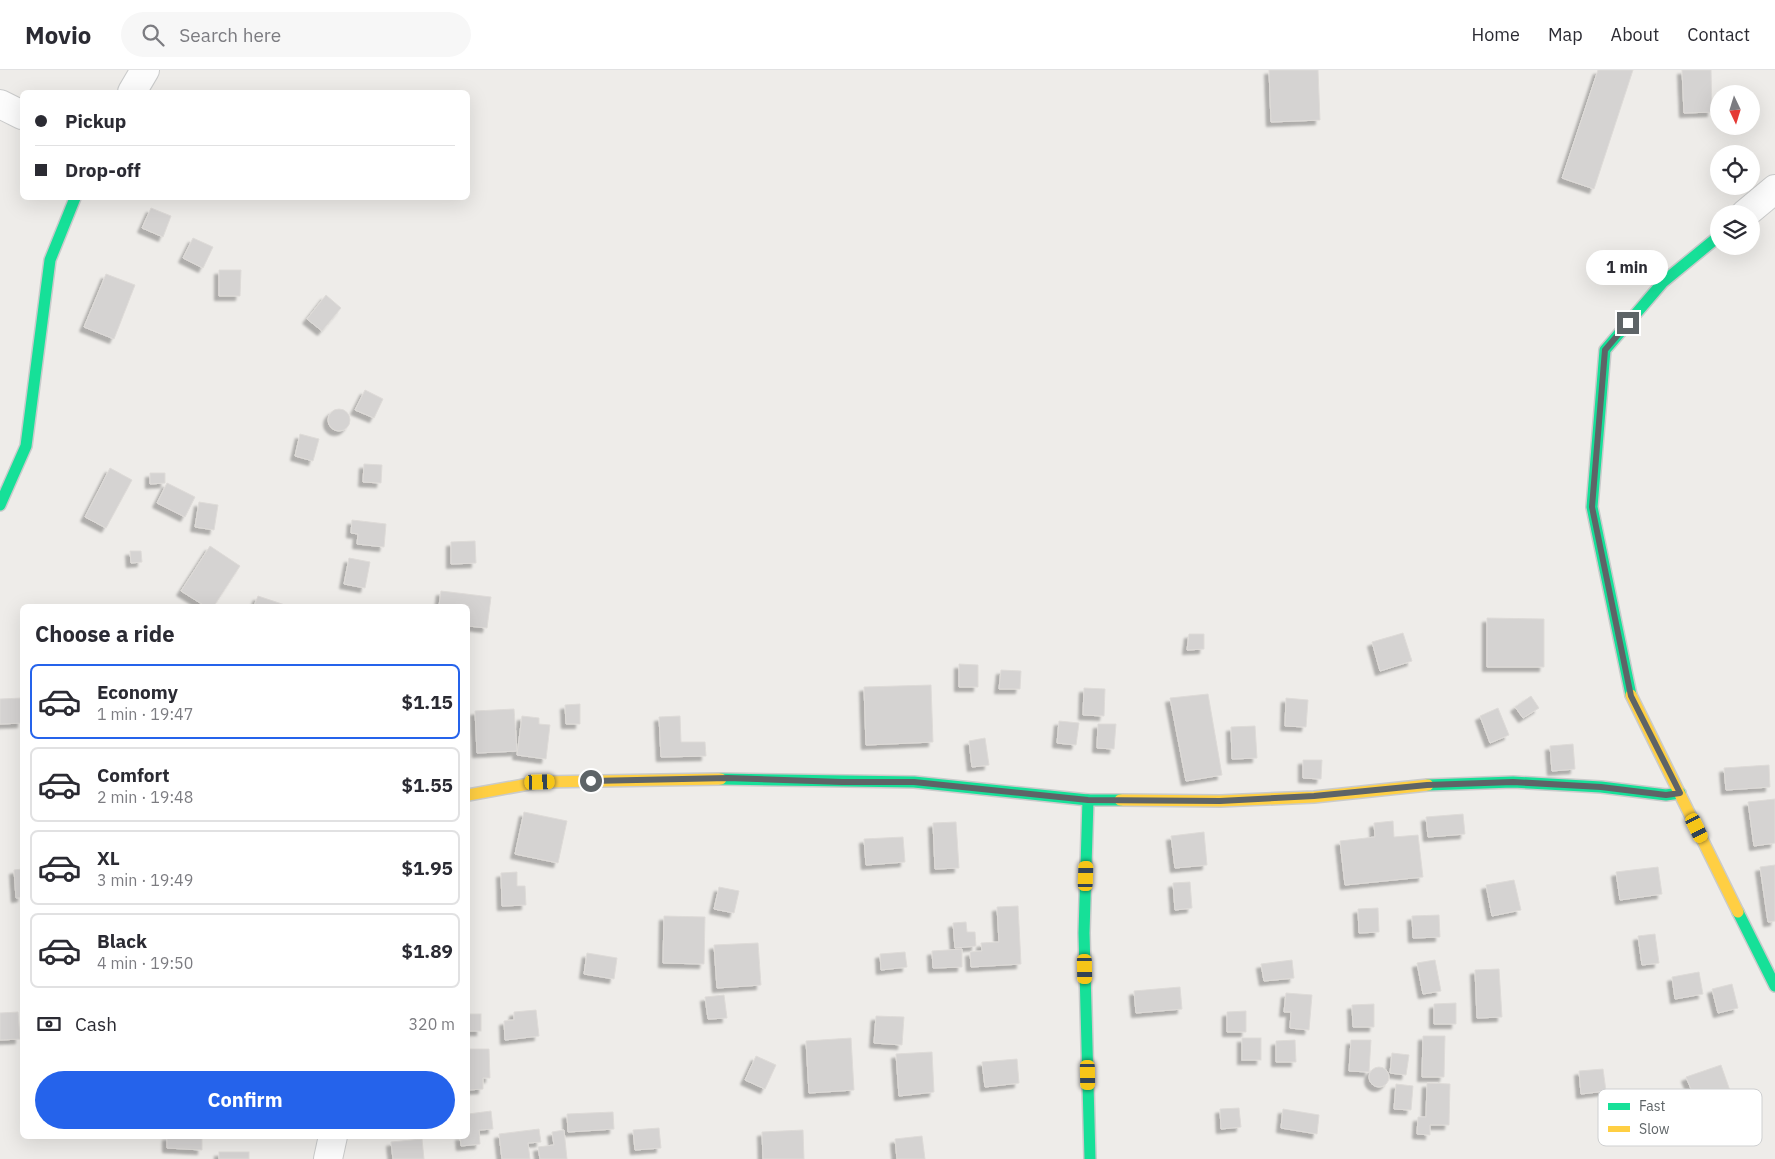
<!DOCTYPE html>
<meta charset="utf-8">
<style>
body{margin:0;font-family:"IBM Plex Sans",sans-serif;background:#f7f7f7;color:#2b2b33;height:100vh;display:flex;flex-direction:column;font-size:19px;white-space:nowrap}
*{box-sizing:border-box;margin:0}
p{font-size:16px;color:#7c7c81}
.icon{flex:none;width:28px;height:28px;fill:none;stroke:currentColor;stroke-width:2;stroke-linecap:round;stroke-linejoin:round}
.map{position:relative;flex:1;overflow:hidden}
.panel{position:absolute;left:20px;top:534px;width:450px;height:535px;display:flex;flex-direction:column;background:#fff;border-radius:8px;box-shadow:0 5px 20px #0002}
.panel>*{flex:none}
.top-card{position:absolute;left:20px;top:20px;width:450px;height:110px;border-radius:8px;box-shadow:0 5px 20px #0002;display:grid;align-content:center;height:110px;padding:0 15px;background:#fff}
.needle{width:32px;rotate:176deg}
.buttons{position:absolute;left:1710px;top:15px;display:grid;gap:10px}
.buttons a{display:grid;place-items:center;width:50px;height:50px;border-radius:50%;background:#fff;box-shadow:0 5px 20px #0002;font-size:25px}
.end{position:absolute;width:22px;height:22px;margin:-11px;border:6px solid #5e6467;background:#fff;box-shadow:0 0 0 2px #fff}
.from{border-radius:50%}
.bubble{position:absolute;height:35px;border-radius:18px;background:#fff;box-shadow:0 5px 20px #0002;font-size:16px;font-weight:700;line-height:35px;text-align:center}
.car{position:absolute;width:15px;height:30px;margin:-15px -8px;border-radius:6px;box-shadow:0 0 4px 1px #0007;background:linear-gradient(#f5c518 24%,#345 0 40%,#f5c518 0 76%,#345 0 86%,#f5c518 0)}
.top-card b{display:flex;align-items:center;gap:18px;height:48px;font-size:19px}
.top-card b+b{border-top:1px solid #e1e1e2}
.top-card i{width:12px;height:12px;background:#2b2b33}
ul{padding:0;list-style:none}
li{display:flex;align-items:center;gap:15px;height:75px;margin:0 10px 8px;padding:0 5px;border:2px solid #e1e1e2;border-radius:8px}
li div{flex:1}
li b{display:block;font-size:19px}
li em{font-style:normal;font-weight:700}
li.current{border-color:#2563eb}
li>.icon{width:45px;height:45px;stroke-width:1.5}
h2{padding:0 15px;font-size:22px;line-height:60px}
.pay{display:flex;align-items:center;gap:12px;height:55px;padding:0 15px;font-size:19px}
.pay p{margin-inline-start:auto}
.cta{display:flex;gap:10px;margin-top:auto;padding:10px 15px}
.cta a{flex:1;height:58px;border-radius:30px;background:#2563eb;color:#fff;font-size:20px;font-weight:700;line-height:58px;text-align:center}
header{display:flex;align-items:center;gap:30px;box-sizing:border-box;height:70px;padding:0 25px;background:#fff;border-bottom:1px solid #e1e1e2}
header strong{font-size:24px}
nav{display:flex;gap:28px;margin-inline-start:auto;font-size:18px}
.search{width:350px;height:45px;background:#f7f7f7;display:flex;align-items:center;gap:12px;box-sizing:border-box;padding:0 18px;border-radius:28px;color:#7c7c81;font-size:19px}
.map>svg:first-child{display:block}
</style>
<header>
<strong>Movio</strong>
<div class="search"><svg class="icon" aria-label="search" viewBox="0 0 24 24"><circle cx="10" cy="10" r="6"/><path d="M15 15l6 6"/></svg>Search here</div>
<nav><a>Home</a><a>Map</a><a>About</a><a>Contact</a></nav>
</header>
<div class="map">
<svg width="1775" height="1089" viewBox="0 0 1775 1089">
<defs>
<filter id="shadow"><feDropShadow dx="-4.5" dy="4.5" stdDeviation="1" flood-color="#0004"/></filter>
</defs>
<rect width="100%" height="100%" fill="#eeece9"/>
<g fill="#d5d3d2" stroke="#dedbd8" filter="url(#shadow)">
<path d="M1269 0H1318L1320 50 1271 52Z"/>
<path d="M1598 0H1633L1594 119 1562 108Z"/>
<path d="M1682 0H1711L1712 42 1684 43Z"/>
<path d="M151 138 171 146 163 167 142 158Z"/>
<path d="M193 168 213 177 203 198 183 188Z"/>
<path d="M219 200H241L240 226H219Z"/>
<path d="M106 204 135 215 114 269 84 257Z"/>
<path d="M326 225 341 238 322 261 307 249Z"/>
<path d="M365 320 383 329 374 348 355 340Z"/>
<circle cx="339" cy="350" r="11"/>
<path d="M300 364 319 369 313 391 295 386Z"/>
<path d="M364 394 382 395 381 413 363 412Z"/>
<path d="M110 398 132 410 106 458 85 447Z"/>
<path d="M150 403H165V413L150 414Z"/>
<path d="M167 413 195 427 185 447 157 433Z"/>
<path d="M199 432 218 435 214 460 195 457Z"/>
<path d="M352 450 386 454 384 477 357 474 358 464 351 463Z"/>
<path d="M475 471 476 493 451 494V472Z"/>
<path d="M210 476 240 496 214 536H205L181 521Z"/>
<path d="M130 481H141L142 492 131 493Z"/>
<path d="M349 488 370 492 365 518 344 514Z"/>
<path d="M441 521 491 527 487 558 468 556V536H439Z"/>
<path d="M258 526 285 535V536H254Z"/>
<path d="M1487 548 1544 549V597H1487Z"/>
<path d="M1403 563 1412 591 1380 601 1372 572Z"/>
<path d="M1189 564H1204V579L1187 580Z"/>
<path d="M959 594 978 595V617H959Z"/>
<path d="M1001 600 1021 601 1020 619H999Z"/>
<path d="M931 615 933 672 866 675 864 617Z"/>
<path d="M1084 618 1105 619 1104 646 1083 645Z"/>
<path d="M1208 624 1222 705 1186 711 1170 628Z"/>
<path d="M1531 626 1539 638 1523 648 1515 637Z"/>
<path d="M22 628V653L0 654V629Z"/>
<path d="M1286 628 1308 630 1306 657 1285 656Z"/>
<path d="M580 634V654H566L565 635Z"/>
<path d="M1498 638 1509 665 1490 673 1480 646Z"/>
<path d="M514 639 517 681 477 683 475 641Z"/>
<path d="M522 646 539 648V654L550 655 546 689 517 685Z"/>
<path d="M680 646 681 672H705L706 686 661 687 659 647Z"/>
<path d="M1059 651 1079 653 1076 675 1057 673Z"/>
<path d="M1098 654H1116L1114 679 1097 678Z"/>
<path d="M1255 656 1257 688 1232 689 1231 657Z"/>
<path d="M985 668 989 695 972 697 969 671Z"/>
<path d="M1573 674 1575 699 1552 701 1550 676Z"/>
<path d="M1303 690H1322L1321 709 1303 708Z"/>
<path d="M1769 695 1770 717 1726 720 1724 698Z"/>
<path d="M1775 729V773L1754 776 1748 732Z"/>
<path d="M524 742 567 751 558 793 515 784Z"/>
<path d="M1463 744 1465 764 1428 767 1426 747Z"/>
<path d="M1393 751 1394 767 1418 765 1423 807 1345 815 1340 771 1375 767 1374 753Z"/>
<path d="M956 752 959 798 935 799 933 753Z"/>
<path d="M1204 762 1207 795 1175 798 1171 766Z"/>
<path d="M903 767 905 792 866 795 864 769Z"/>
<path d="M1775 795V851L1768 852 1760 797Z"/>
<path d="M1658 797 1662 824 1620 830 1616 802Z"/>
<path d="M22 799V827L16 828 14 800Z"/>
<path d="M517 802V816H525L526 835 502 836 501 803Z"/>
<path d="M1514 810 1521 840 1492 846 1486 815Z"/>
<path d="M1190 812 1192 838 1175 840 1173 813Z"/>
<path d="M719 817 739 821 734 843 714 839Z"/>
<path d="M1018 836 1021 894 971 897 970 882 982 881 981 873 999 872 997 837Z"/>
<path d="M1378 838 1379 862 1359 863 1358 839Z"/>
<path d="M1439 845 1440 867 1413 868 1412 846Z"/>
<path d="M664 846 705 847 704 894 663 893Z"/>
<path d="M966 852 967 862H975L976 876 955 878 953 853Z"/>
<path d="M1655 864 1659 893 1642 895 1638 866Z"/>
<path d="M758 873 761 915 717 918 714 875Z"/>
<path d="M962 879V897L933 898 932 881Z"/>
<path d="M905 882 907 897 881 900 880 884Z"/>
<path d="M587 883 617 888 614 909 584 904Z"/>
<path d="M1292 890 1294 908 1264 911 1261 894Z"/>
<path d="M1435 890 1441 921 1423 924 1417 893Z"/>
<path d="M1499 899 1502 947 1477 948 1475 900Z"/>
<path d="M1699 902 1703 924 1675 929 1672 907Z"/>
<path d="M1732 914 1738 938 1718 943 1712 919Z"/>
<path d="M1180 917 1182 939 1136 943 1134 921Z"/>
<path d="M1286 923 1312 925 1309 960 1290 958 1291 942H1284Z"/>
<path d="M724 925 727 948 708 949 705 927Z"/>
<path d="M1456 933V954H1434V934Z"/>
<path d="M1374 934V957H1353L1352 935Z"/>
<path d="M536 940 539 966 505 970 504 951 514 950V942Z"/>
<path d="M1246 941V962H1227V942Z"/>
<path d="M18 942 20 969 0 970V943Z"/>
<rect x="468" y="944" width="13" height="17"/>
<path d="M876 946 904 947 902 975 874 973Z"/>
<path d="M1423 966H1445L1444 1007H1422Z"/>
<path d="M851 968 854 1020 809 1023 806 971Z"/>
<rect x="1242" y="968" width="19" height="22"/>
<path d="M1295 970 1296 992H1276V971Z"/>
<path d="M1351 970H1371L1369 1002 1349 1001Z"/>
<path d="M468 979H489L490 1008H483V1019L468 1020Z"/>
<path d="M932 982 934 1022 899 1026 896 984Z"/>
<path d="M1392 983 1409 985 1406 1005 1390 1003Z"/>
<path d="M756 986 776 995 765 1019 745 1010Z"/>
<path d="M1017 989 1019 1013 985 1017 982 992Z"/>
<path d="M1721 995 1734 1032 1701 1043 1686 1007Z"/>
<circle cx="1379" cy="1007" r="10"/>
<path d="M1603 999 1606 1021 1581 1024 1579 1001Z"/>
<path d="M1427 1013 1450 1014 1449 1055H1430V1065L1417 1064 1418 1047H1426Z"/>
<path d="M1396 1014 1413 1016 1411 1040 1394 1039Z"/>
<path d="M1239 1038 1241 1057 1221 1059 1220 1039Z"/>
<path d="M1283 1039 1319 1045 1317 1064 1281 1058Z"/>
<path d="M491 1041 493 1059 479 1060 480 1074 461 1076 460 1066H468V1044Z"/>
<path d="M613 1042 614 1059 568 1062 567 1044Z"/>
<path d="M659 1058 661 1078 635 1080 633 1060Z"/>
<path d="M539 1059 541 1072 528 1073 530 1089H502L499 1064Z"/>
<path d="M564 1060 567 1089H540L538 1077 554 1075 552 1062Z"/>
<path d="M803 1060 804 1089H763L762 1062Z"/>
<path d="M167 1066H202V1080L167 1078Z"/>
<path d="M922 1066 925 1089H897L895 1069Z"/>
<path d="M422 1069 424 1089H393L391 1072Z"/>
<rect x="219" y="1082" width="30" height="7"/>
</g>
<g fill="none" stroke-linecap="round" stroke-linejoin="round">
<defs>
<g id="street">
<path d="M132 22 145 0"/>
<path d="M0 34 22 45"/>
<path d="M1745 144 1775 119"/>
<path d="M328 1089 333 1066"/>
</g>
<g id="fast">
<path d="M0 435 26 376 50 190 75 128"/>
<path d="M1631 625 1592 437 1605 280 1663 212 1719 166"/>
<path d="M721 709 914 712 1088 730H1120"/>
<path d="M1428 715 1513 712 1601 717 1666 725 1680 723"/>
<path d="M1088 730 1084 863 1090 1089"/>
<path d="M1738 842 1775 916"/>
</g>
<g id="slow">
<path d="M1631 625 1738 842"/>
<path d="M468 725 540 712 721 709"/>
<path d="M1120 730 1220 731 1314 727 1428 715"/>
</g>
</defs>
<use href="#street" stroke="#cacbcb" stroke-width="30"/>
<use href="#fast" stroke="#cacbcb" stroke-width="14"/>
<use href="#slow" stroke="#cacbcb" stroke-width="14"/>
<use href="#street" stroke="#fcfcfc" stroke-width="28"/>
<use href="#fast" stroke="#16e098" stroke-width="11"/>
<use href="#slow" stroke="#ffcf43" stroke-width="11"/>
</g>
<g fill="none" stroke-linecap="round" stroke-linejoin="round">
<path stroke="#5e6467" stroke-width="6" d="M591 711 728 708 842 712H914L1088 730 1220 731 1314 726 1427 715 1513 712 1601 717 1666 725 1680 723 1631 626 1592 437 1605 280 1628 253"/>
</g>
<rect x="1598" y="1019" width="164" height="57" rx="8" fill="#fff" stroke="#cfd0d1" stroke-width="1"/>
<rect x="1608" y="1033" width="22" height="7" fill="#16e098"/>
<rect x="1608" y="1056" width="22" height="6" fill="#ffcf43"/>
<g font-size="14" fill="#5e6467">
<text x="1639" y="1041">Fast</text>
<text x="1639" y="1064">Slow</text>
</g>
</svg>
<div class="buttons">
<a><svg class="needle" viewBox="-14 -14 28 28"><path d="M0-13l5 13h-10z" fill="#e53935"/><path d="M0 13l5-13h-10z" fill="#7c7c81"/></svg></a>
<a><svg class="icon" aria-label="locate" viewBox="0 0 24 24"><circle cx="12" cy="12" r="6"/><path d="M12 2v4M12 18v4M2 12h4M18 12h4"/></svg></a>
<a><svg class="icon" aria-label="layers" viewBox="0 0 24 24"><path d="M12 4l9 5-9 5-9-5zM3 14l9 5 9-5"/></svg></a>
</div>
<i class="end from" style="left:591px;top:711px"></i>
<i class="end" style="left:1628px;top:253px"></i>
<div class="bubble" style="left:1586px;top:180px;width:82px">1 min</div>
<i class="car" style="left:540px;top:712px;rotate:88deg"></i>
<i class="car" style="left:1697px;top:758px;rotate:154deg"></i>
<i class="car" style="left:1086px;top:806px;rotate:2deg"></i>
<i class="car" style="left:1085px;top:899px;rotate:179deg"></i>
<i class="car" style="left:1088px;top:1005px;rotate:179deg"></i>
<div class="top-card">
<b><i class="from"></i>Pickup</b>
<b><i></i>Drop-off</b>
</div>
<section class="panel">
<h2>Choose a ride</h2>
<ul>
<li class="current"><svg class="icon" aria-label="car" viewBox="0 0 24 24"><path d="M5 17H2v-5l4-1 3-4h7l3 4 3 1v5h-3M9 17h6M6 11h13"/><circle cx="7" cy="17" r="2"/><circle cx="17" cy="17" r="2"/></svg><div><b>Economy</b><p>1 min · 19:47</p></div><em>$1.15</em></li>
<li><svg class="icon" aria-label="car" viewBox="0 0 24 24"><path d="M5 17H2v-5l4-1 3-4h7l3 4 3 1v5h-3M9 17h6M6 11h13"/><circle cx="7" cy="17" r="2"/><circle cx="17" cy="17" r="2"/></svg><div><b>Comfort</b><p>2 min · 19:48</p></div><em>$1.55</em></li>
<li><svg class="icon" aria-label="car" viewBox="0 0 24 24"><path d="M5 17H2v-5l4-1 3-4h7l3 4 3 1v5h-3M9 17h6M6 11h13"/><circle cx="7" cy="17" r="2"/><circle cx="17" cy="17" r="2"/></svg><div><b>XL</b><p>3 min · 19:49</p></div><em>$1.95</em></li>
<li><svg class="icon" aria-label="car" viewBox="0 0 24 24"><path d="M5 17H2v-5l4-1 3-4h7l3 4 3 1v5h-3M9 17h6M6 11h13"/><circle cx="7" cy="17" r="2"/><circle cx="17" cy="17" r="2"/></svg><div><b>Black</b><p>4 min · 19:50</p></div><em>$1.89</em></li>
</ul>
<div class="pay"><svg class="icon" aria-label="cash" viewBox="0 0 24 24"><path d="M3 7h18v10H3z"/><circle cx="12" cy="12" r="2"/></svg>Cash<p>320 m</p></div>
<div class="cta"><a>Confirm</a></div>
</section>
</div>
